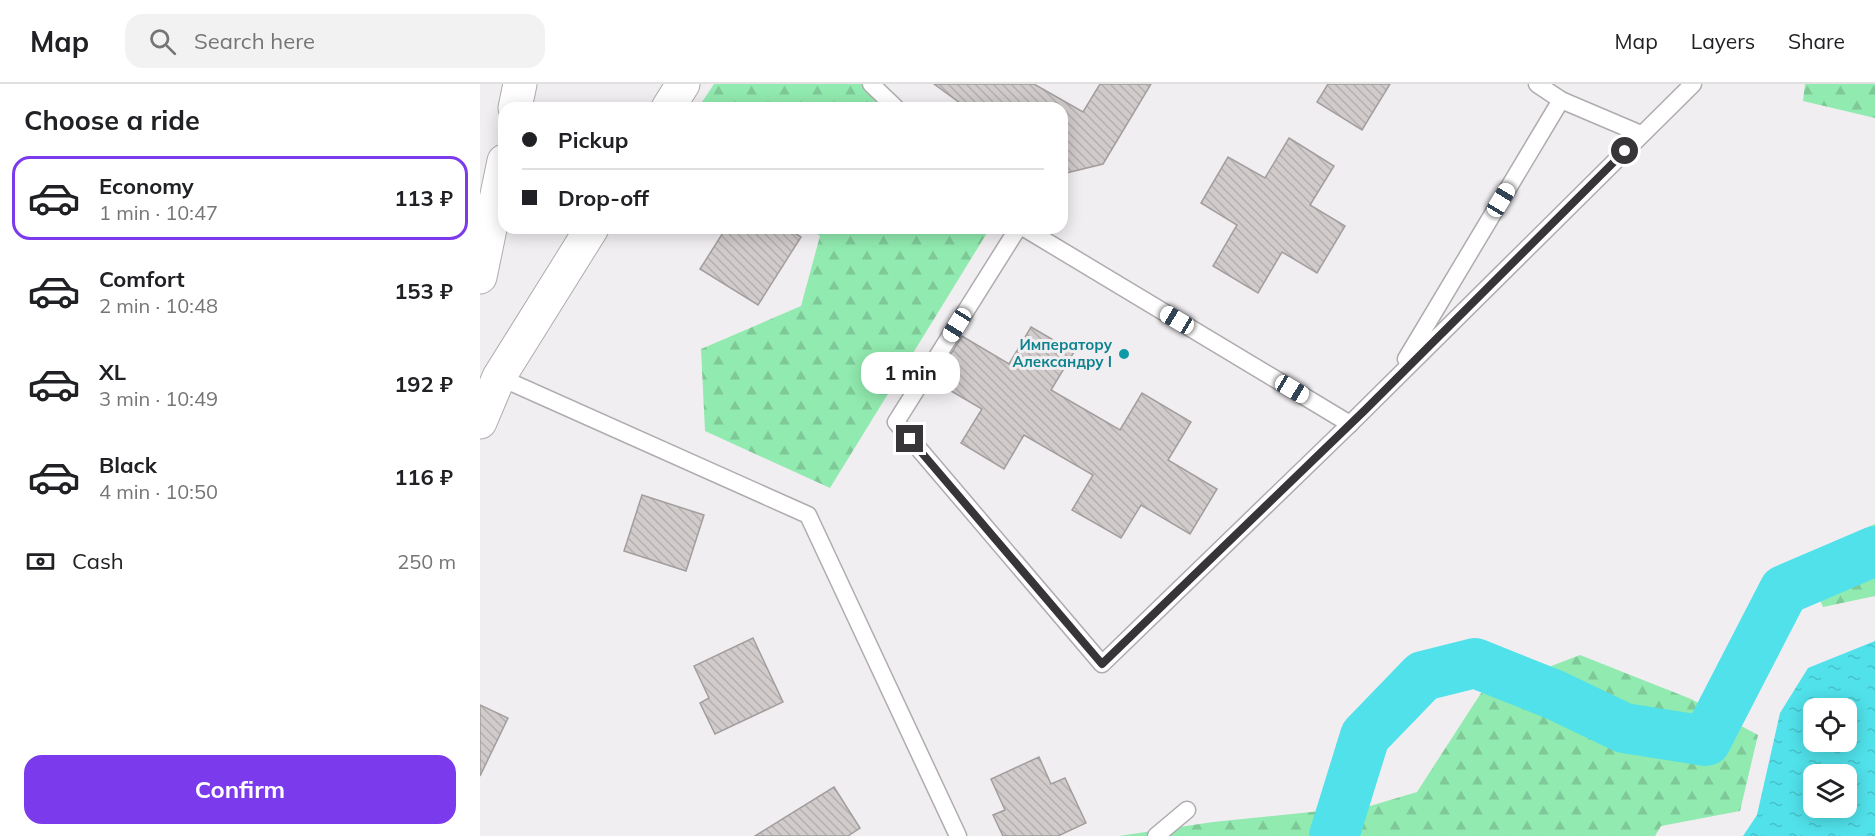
<!DOCTYPE html>
<meta charset="utf-8">
<style>
body{margin:0;font-family:Mulish,sans-serif;background:#f2f2f2;color:#202124;height:100vh;display:flex;flex-direction:column;font-size:22px;white-space:nowrap}
*{box-sizing:border-box;margin:0}
p{font-size:20px;color:#757577}
.icon{flex:none;width:33px;height:33px;fill:none;stroke:currentColor;stroke-width:2;stroke-linecap:round;stroke-linejoin:round}
.map{position:relative;flex:1;overflow:hidden}
.sheet{display:flex;flex-direction:column;background:#fff;width:480px}
.sheet>*{flex:none}
.banner{position:absolute;left:18px;top:18px;width:570px;height:132px;border-radius:18px;box-shadow:0 3px 15px #0003;display:grid;align-content:center;height:132px;padding:0 24px;background:#fff}
.fabs{position:absolute;left:1323px;top:614px;display:grid;gap:12px}
.fabs a{display:grid;place-items:center;width:54px;height:54px;border-radius:12px;background:#fff;box-shadow:0 3px 15px #0003;font-size:30px}
.end{position:absolute;width:27px;height:27px;margin:-14px;border:8px solid #373537;background:#fff;box-shadow:0 0 0 3px #fff}
.from{border-radius:50%}
.bubble{position:absolute;height:42px;border-radius:18px;background:#fff;box-shadow:0 3px 15px #0003;font-size:20px;font-weight:700;line-height:42px;text-align:center}
.car{position:absolute;width:18px;height:36px;margin:-18px -9px;border-radius:8px;box-shadow:0 0 4px 2px #0007;background:linear-gradient(#fff 24%,#345 0 40%,#fff 0 76%,#345 0 86%,#fff 0)}
.banner b{display:flex;align-items:center;gap:21px;height:57px;font-size:22px}
.banner b+b{border-top:2px solid #e0e0e0}
.banner i{width:15px;height:15px;background:#202124}
ul{padding:0;list-style:none}
li{display:flex;align-items:center;gap:18px;height:84px;margin:0 12px 9px;padding:0 12px;border:3px solid transparent;border-radius:18px}
li div{flex:1}
li b{display:block;font-size:22px}
li em{font-style:normal;font-weight:700}
li.current{border-color:#7c3aed}
li>.icon{width:54px;height:54px;stroke-width:1.5}
h2{padding:0 24px;font-size:27px;line-height:72px}
.pay{display:flex;align-items:center;gap:15px;height:66px;padding:0 24px;font-size:22px}
.pay p{margin-inline-start:auto}
.cta{display:flex;gap:12px;margin-top:auto;padding:12px 24px}
.cta a{flex:1;height:69px;border-radius:18px;background:#7c3aed;color:#fff;font-size:24px;font-weight:700;line-height:69px;text-align:center}
header{display:flex;align-items:center;gap:36px;box-sizing:border-box;height:84px;padding:0 30px;background:#fff;border-bottom:2px solid #e0e0e0}
header strong{font-size:28px}
nav{display:flex;gap:33px;margin-inline-start:auto;font-size:21px}
.search{width:420px;height:54px;background:#f2f2f2;display:flex;align-items:center;gap:15px;box-sizing:border-box;padding:0 21px;border-radius:18px;color:#757577;font-size:22px}
main{display:flex;flex:1;min-height:0}
.map>svg:first-child{display:block}
</style>
<header>
<strong>Map</strong>
<div class="search"><svg class="icon" aria-label="search" viewBox="0 0 24 24"><circle cx="10" cy="10" r="6"/><path d="M15 15l6 6"/></svg>Search here</div>
<nav><a>Map</a><a>Layers</a><a>Share</a></nav>
</header>
<main>
<section class="sheet">
<h2>Choose a ride</h2>
<ul>
<li class="current"><svg class="icon" aria-label="car" viewBox="0 0 24 24"><path d="M5 17H2v-5l4-1 3-4h7l3 4 3 1v5h-3M9 17h6M6 11h13"/><circle cx="7" cy="17" r="2"/><circle cx="17" cy="17" r="2"/></svg><div><b>Economy</b><p>1 min · 10:47</p></div><em>113 ₽</em></li>
<li><svg class="icon" aria-label="car" viewBox="0 0 24 24"><path d="M5 17H2v-5l4-1 3-4h7l3 4 3 1v5h-3M9 17h6M6 11h13"/><circle cx="7" cy="17" r="2"/><circle cx="17" cy="17" r="2"/></svg><div><b>Comfort</b><p>2 min · 10:48</p></div><em>153 ₽</em></li>
<li><svg class="icon" aria-label="car" viewBox="0 0 24 24"><path d="M5 17H2v-5l4-1 3-4h7l3 4 3 1v5h-3M9 17h6M6 11h13"/><circle cx="7" cy="17" r="2"/><circle cx="17" cy="17" r="2"/></svg><div><b>XL</b><p>3 min · 10:49</p></div><em>192 ₽</em></li>
<li><svg class="icon" aria-label="car" viewBox="0 0 24 24"><path d="M5 17H2v-5l4-1 3-4h7l3 4 3 1v5h-3M9 17h6M6 11h13"/><circle cx="7" cy="17" r="2"/><circle cx="17" cy="17" r="2"/></svg><div><b>Black</b><p>4 min · 10:50</p></div><em>116 ₽</em></li>
</ul>
<div class="pay"><svg class="icon" aria-label="cash" viewBox="0 0 24 24"><path d="M3 7h18v10H3z"/><circle cx="12" cy="12" r="2"/></svg>Cash<p>250 m</p></div>
<div class="cta"><a>Confirm</a></div>
</section>
<div class="map">
<svg width="1395" height="752" viewBox="0 0 1395 752">
<defs>
<pattern id="forest-firs" width="22" height="20" patternUnits="userSpaceOnUse" patternTransform="scale(1.5)"><rect width="22" height="20" fill="#91eaaf"/><path d="M5 1l3.5 6h-7zM16 11l3.5 6h-7z" fill="#7ec997"/></pattern>
<pattern id="water-ripples" width="26" height="14" patternUnits="userSpaceOnUse" patternTransform="scale(1.5)"><rect width="26" height="14" fill="#50e1ea"/><path d="M2 4q2-2 4 0t4 0M15 11q2-2 4 0t4 0" fill="none" stroke="#46c2c9"/></pattern>
<pattern id="building-back-hatch" width="6" height="6" patternUnits="userSpaceOnUse" patternTransform="scale(1.5)"><rect width="6" height="6" fill="#d1cccb"/><path d="M-1 5l2 2M0 0l6 6M5-1l2 2" fill="none" stroke="#b4b0af"/></pattern>
</defs>
<rect width="100%" height="100%" fill="#f1eef1"/>
<g fill="url(#forest-firs)">
<path d="M234 0H381L407 24H218Z"/>
<path d="M1325 0H1395V34L1323 17Z"/>
<path d="M328 144H510L350 404 225 347 221 265 321 222 340 152Z"/>
<path d="M1395 440V512L1343 523 1321 473Z"/>
<path d="M1100 571 1211 615 1278 651 1260 727 1181 742 1175 752H639L733 738 890 722 937 708 1001 609Z"/>
</g>
<path fill="url(#water-ripples)" fill-rule="evenodd" d="M1395 557V752H1263L1277 731 1300 629 1328 584ZM1334 624H1366V657H1334ZM1334 690H1366V723H1334Z"/>
<g fill="none" stroke-linecap="round" stroke-linejoin="round">
<path stroke="#50e1ea" stroke-width="50" d="M854 752 885 652 943 592 995 579 1075 611 1144 644 1226 657 1304 506 1395 467"/>
</g>
<g fill="url(#building-back-hatch)" stroke="#a39e9e" stroke-width="1.5">
<path d="M454 0H554L603 28 620 0H671L623 80 582 90V24H487Z"/>
<path d="M848 0H910L882 46 837 18Z"/>
<path d="M809 54 854 82 830 121 865 142 837 189 802 168 778 209 733 182 757 141 721 119 748 73 785 94Z"/>
<path d="M246 144H307L321 153 278 221 220 185Z"/>
<path d="M551 243 594 268 571 306 640 346 662 309 711 338 688 376 737 405 710 450 661 421 641 454 592 426 613 391 544 351 524 385 481 359 502 325 454 297 482 252 529 280Z"/>
<path d="M162 411 224 431 206 487 144 467Z"/>
<path d="M273 554 303 618 235 650 220 619 229 614 214 582Z"/>
<path d="M0 621 28 634 0 692Z"/>
<path d="M559 673 571 700 585 694 606 739 578 752H523L513 731 525 726 511 695Z"/>
<path d="M354 703 380 744 368 752H275Z"/>
</g>
<g fill="none" stroke-linecap="round" stroke-linejoin="round">
<defs>
<g id="service">
<path d="M391 0 416 24"/>
<path d="M1057 0 1081 16 1161 50"/>
<path d="M538 144 416 338 622 580 870 340 1213 0"/>
<path d="M544 144 870 340"/>
<path d="M926 275 1081 16"/>
<path d="M19 293 328 431 478 752"/>
<path d="M676 752 707 726"/>
</g>
<g id="minor">
<path d="M35 24 40 0"/>
<path d="M188 24 203 0"/>
<path d="M0 193 24 77"/>
<path d="M0 338 19 293 112 144"/>
</g>
</defs>
<use href="#service" stroke="#afabae" stroke-width="19"/>
<use href="#minor" stroke="#afabae" stroke-width="35"/>
<use href="#service" stroke="#fff" stroke-width="16"/>
<use href="#minor" stroke="#fff" stroke-width="33"/>
</g>
<g fill="none" stroke-linecap="round" stroke-linejoin="round">
<path stroke="#373537" stroke-width="8" d="M430 355 622 580 885 326 1145 67"/>
</g>
<circle fill="#0f9aa8" stroke="#f1eef1" stroke-width="2" cx="644" cy="270" r="6"/>
<g text-anchor="middle" stroke-width="6" stroke-linejoin="round" paint-order="stroke">
<g font-size="15" font-weight="bold" fill="#0d838f" stroke="#f1eef1" text-anchor="end">
<text x="632" y="266">Императору<tspan x="632" dy="17">Александру I</tspan></text>
</g>
</g>
</svg>
<div class="fabs">
<a><svg class="icon" aria-label="locate" viewBox="0 0 24 24"><circle cx="12" cy="12" r="6"/><path d="M12 2v4M12 18v4M2 12h4M18 12h4"/></svg></a>
<a><svg class="icon" aria-label="layers" viewBox="0 0 24 24"><path d="M12 4l9 5-9 5-9-5zM3 14l9 5 9-5"/></svg></a>
</div>
<i class="end from" style="left:1145px;top:67px"></i>
<i class="end" style="left:430px;top:355px"></i>
<div class="bubble" style="left:381px;top:268px;width:99px">1 min</div>
<i class="car" style="left:1021px;top:116px;rotate:31deg"></i>
<i class="car" style="left:697px;top:236px;rotate:301deg"></i>
<i class="car" style="left:477px;top:241px;rotate:212deg"></i>
<i class="car" style="left:812px;top:305px;rotate:121deg"></i>
<div class="banner">
<b><i class="from"></i>Pickup</b>
<b><i></i>Drop-off</b>
</div>
</div>
</main>
